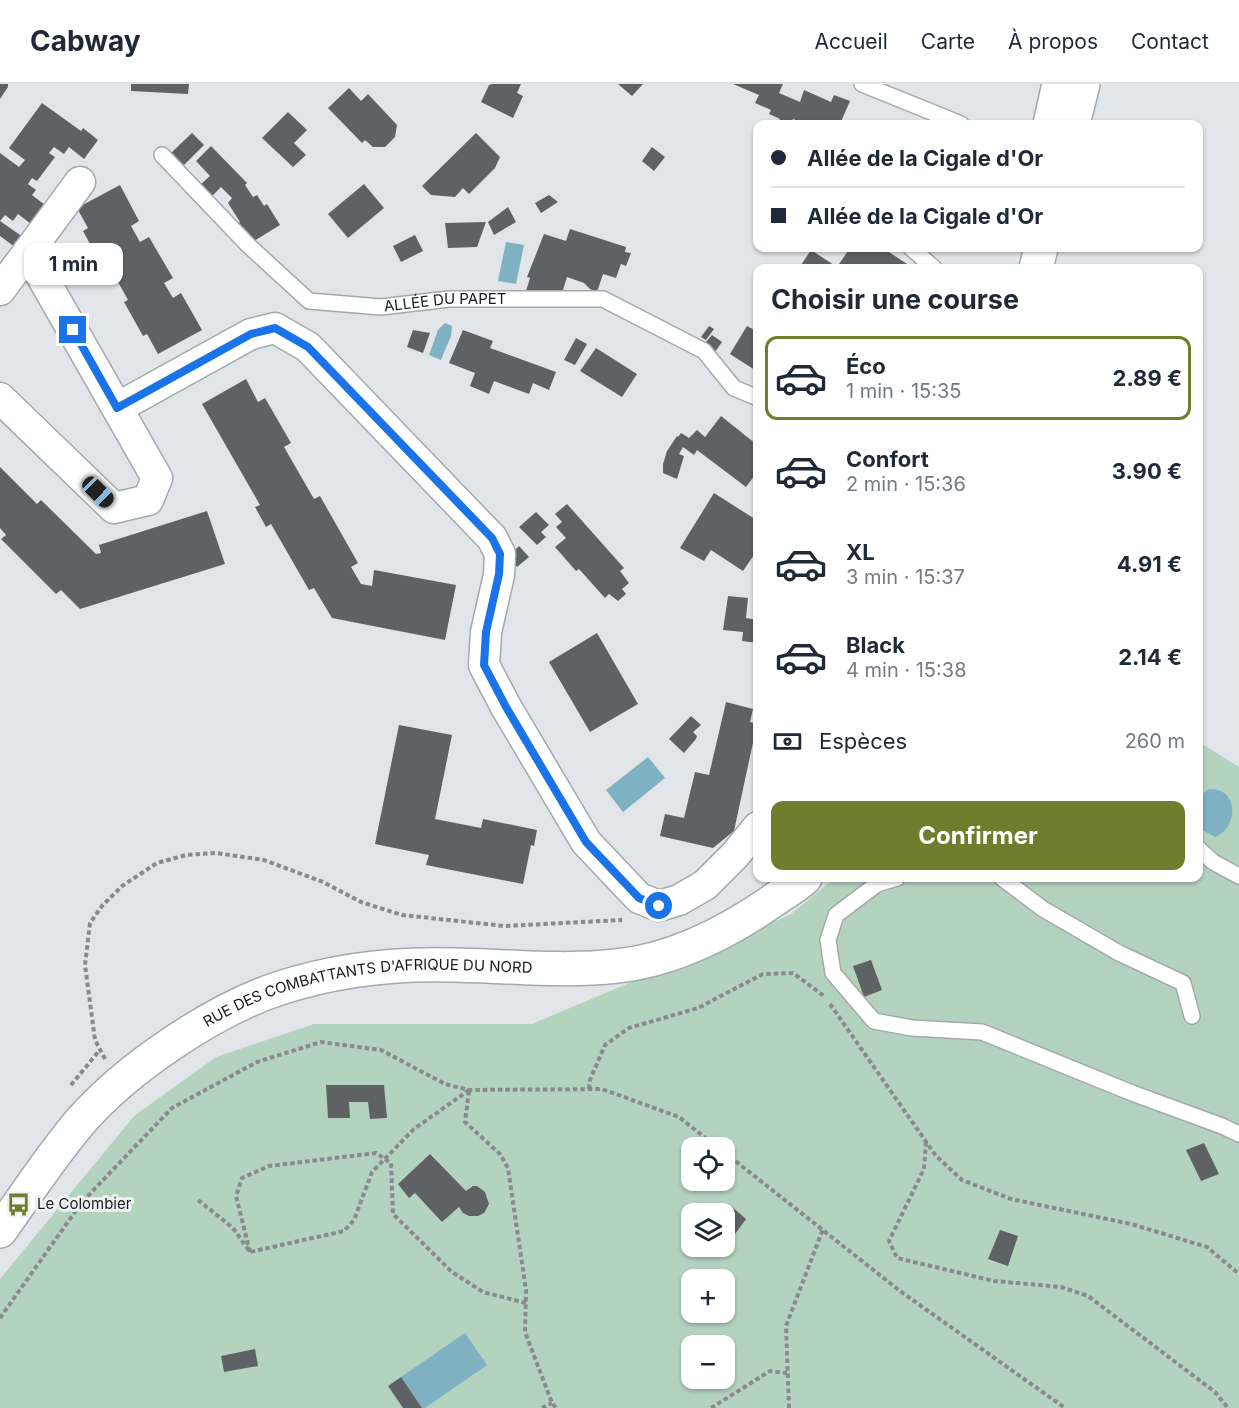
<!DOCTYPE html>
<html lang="fr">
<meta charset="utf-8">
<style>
body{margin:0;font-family:Inter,sans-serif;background:#f6f6f7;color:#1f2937;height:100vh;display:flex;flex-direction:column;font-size:22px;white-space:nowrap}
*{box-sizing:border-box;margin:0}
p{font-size:20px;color:#747a83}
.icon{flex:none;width:33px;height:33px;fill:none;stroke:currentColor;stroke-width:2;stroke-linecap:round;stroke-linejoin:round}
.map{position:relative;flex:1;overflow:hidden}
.panel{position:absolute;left:753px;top:180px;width:450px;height:618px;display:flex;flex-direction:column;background:#fff;border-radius:12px;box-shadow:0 2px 4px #0004}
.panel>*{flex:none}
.hud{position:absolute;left:753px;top:36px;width:450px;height:132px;border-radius:12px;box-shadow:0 2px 4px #0004;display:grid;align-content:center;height:132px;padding:0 18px;background:#fff}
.tools{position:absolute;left:681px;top:1053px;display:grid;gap:12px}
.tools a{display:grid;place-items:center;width:54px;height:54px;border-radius:12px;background:#fff;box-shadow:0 2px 4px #0004;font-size:30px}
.end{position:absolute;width:27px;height:27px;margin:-14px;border:8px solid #1a73e8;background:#fff;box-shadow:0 0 0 3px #fff}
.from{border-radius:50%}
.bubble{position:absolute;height:42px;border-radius:12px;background:#fff;box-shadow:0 2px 4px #0004;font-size:20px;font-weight:700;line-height:42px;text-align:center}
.car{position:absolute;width:18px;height:36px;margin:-18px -9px;border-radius:8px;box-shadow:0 0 4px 2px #0007;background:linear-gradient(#222 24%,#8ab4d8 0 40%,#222 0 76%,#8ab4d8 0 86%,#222 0)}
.hud b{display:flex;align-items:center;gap:21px;height:57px;font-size:22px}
.hud b+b{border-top:2px solid #e0e1e3}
.hud i{width:15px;height:15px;background:#1f2937}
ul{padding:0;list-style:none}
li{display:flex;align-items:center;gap:18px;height:84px;margin:0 12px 9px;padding:0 6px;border:3px solid transparent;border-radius:12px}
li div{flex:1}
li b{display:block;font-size:22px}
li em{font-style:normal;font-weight:700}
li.active{border-color:#6f7e2c}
li>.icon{width:54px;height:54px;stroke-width:1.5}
h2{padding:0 18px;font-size:27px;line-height:72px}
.pay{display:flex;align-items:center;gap:15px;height:66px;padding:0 18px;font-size:22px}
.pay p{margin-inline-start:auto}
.cta{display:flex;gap:12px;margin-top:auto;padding:12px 18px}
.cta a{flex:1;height:69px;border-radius:12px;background:#6f7e2c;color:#fff;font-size:24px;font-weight:700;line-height:69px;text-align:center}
header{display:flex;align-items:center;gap:36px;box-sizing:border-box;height:84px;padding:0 30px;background:#fff;border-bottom:2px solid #e0e1e3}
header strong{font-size:28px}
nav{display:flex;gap:33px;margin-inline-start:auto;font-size:21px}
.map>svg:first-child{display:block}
</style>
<header>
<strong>Cabway</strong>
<nav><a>Accueil</a><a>Carte</a><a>À propos</a><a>Contact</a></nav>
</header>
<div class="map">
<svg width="1239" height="1324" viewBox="0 0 1239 1324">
<rect width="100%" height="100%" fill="#e1e4e8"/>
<path fill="#b4d3be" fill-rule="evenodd" d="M1199 658 1239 683V1324H0V1195L134 1032 216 973 314 940H532L790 831 835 794H1198ZM692 1064H724V1096H692ZM692 1130H724V1162H692ZM692 1196H724V1228H692ZM692 1262H724V1294H692Z"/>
<g fill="#7eb1c1">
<path d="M506 158 524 161 516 200 498 197Z"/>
<path d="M445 239 452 242 451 252 441 276 429 271 438 246Z"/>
<path d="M648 673 665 694 623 728 606 706Z"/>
<path d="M1209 705C1239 703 1239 744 1215 753L1199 744V712Z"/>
<path d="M465 1249 487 1281 425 1324H422L401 1293Z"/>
</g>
<g fill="#5f6265">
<path d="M0 0H8V3L0 15Z"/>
<path d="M131 0H189L188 10 131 7Z"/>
<path d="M492 0H521L517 9 523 12 513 34 481 18 489 1Z"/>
<path d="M618 0H643L632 12Z"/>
<path d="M733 0H783L779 9 800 18 804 6 831 18 834 11 850 17 840 40H806L793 35 790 40H777L780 35 769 30 771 26 755 19 759 11Z"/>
<path d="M349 4 361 17 368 10 397 41 395 53 385 63H373L365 56 362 59 328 24Z"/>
<path d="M42 19 81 47 83 44 98 56 84 75 69 63 64 70 54 63 49 69 55 73 37 97 32 94 28 100 36 106 32 111 45 121 31 140 18 130 13 137 5 131 0 137 23 153 15 163 0 152V69L19 83 25 76 9 64Z"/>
<path d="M288 28 307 46 294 59 306 71 293 83 262 54Z"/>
<path d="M192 49 204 61 184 81 171 69Z"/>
<path d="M476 49 500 73 495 84 469 110 463 104 455 113 431 111 422 102Z"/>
<path d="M211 62 247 99 245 101 253 113 257 111 264 122 267 120 280 141 249 160 237 140 240 138 228 119 232 114 221 103 211 113 200 101 210 92 196 77Z"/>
<path d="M652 63 665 73 654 87 642 77Z"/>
<path d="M364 100 384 124 348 154 328 130Z"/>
<path d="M120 101 139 137 131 142 140 158 149 153 173 194 164 199 173 214 181 209 202 246 158 270 147 250 143 252 124 218 128 216 106 176 101 180 83 147 88 144 77 124Z"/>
<path d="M549 111 558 118 541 129 535 119Z"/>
<path d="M508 123 516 138 494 151 488 138Z"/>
<path d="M486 138 477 163 448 164 445 139Z"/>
<path d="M570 145 626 163 625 168 631 169 626 182 621 180 616 194 603 190 597 208 590 205 584 199 567 193 563 206 526 207 530 194 527 193 544 150 566 157Z"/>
<path d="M415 151 423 167 401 178 393 162Z"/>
<path d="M850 164H883L913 184H799L811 166 837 183Z"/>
<path d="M709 242 714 245 706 256 701 253Z"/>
<path d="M747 242 758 248V288L730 270Z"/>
<path d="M413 246 430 249 423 269 407 263Z"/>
<path d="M463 246 493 257 490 264 556 288 549 306 533 299 529 310 494 297 489 310 470 302 475 289 449 279Z"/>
<path d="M712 251 722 258 715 268 706 258Z"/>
<path d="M576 254 587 260 575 281 564 276Z"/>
<path d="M596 264 637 290 622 313 580 287Z"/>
<path d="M246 295 258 318 265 314 291 359 284 363 314 415 320 412 358 479 351 483 361 500 372 502 374 486 456 501 445 556 332 534 314 504 309 506 271 440 266 443 255 423 260 421 202 320Z"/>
<path d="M721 332 756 360 758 357V387L746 403 697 366 694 371 683 363 679 370 684 372 677 395 663 389V380L667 367 677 352 678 353 681 349 689 354 697 346 705 353Z"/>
<path d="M0 383 37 420 41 416 96 470 101 469 99 461 207 427 225 480 80 525 61 506 56 510 1 455 6 451 0 444Z"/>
<path d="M714 409 758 437V465L743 487 711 466 704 477 680 464Z"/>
<path d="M567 420 624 484 620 487 629 499 622 505 626 510 618 517 609 510 605 514 579 485 576 487 555 463 566 454 556 443 562 438 555 430Z"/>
<path d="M536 428 549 441 541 448 546 453 537 461 519 443Z"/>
<path d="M519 462 529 473 517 483 514 478 513 468Z"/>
<path d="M728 512 748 514 746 534 758 536V559L742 557 743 548 723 546Z"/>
<path d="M597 549 638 620 590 648 549 578Z"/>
<path d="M726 618 753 625 750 638 757 640 734 747 713 764 660 752 665 730 684 734 695 688 709 691Z"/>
<path d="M691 632 701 641 693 648 697 652 696 655 684 669 669 655Z"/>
<path d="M399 641 452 651 435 735 481 744 483 735 537 746 534 762 531 761 523 800 426 781 429 771 375 760Z"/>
<path d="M871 876 882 906 864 913 853 882Z"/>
<path d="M326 1001H384L387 1034 370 1035 368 1018H349L350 1034H328Z"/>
<path d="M1204 1059 1219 1090 1201 1097 1186 1066Z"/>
<path d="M430 1070 466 1107 473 1102H477L485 1108 489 1120 484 1129 478 1132H469L463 1129 459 1123 442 1138 415 1109 409 1114 398 1100Z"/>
<path d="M731 1122 746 1135 727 1161 724 1159V1130Z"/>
<path d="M1000 1146 1018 1152 1008 1182 988 1175Z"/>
<path d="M255 1265 258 1282 224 1288 221 1272Z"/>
<path d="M401 1293 422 1324H403L388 1302Z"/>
</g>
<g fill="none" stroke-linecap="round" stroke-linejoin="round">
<defs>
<g id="lane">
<path d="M862 0 961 40"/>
<path id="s1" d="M162 71 248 161 309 217 381 223 449 215H603L704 267 734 304 758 314"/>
<path d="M911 164 934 184"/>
<path d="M1198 764 1213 778 1239 792"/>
<path d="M897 794 877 800 836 831 828 856 833 889 874 937 912 944 982 948 1132 1009 1222 1042 1239 1050"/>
<path d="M1002 794 1043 825 1119 869 1183 899 1192 932"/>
</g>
<g id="street">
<path d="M0 206 80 98"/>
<path d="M0 314 114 424 148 416 157 394 28 168"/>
<path d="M117 324 251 250 275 244 308 263 492 454 500 470 499 491 486 548 484 581 506 623 586 758 639 814 659 822 679 816 705 801 735 771 758 743"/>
</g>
<g id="secondary">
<path d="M1050 40 1059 0"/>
<path d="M1073 40 1083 0"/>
<path d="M1036 184 1041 164"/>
<path id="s2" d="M0 1147C26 1111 51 1072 80 1038 126 985 213 926 280 904 335 886 396 879 454 881 508 882 564 888 617 882 673 876 726 849 771 818 782 810 795 803 805 794"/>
</g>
</defs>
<use href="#lane" stroke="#a5a8ac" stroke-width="18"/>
<use href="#street" stroke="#a5a8ac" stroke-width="33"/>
<use href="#secondary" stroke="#a5a8ac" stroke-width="36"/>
<g stroke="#888a8e" stroke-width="4" stroke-dasharray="4.5 3" stroke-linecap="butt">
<path d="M830 920 936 1072 962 1096 1011 1115 1131 1140 1207 1163 1239 1190"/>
<path d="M105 975 95 956 85 881 90 839 102 822 122 802 157 779 186 771 216 769 264 776 323 798 361 818 402 831 504 842 622 836"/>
<path d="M71 1001 99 967"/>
<path d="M589 1005 590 996 605 961 629 944 698 924 763 890 793 889 824 912"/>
<path d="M469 1007 465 1038 500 1070 508 1084 526 1206 525 1248 552 1319 556 1324"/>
<path d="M926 1058 924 1085 889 1157 897 1174 994 1197 1061 1203 1088 1212 1215 1308 1228 1324"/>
<path d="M724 1068 900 1207 1065 1324"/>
<path d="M198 1116 233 1144 250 1168 344 1147 354 1136 372 1088 414 1045 469 1006"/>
<path d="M250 1168 236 1112 242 1094 269 1082 376 1069 391 1079 393 1130 452 1188 483 1208 526 1219"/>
<path d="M0 1234 82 1118 172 1024 257 978 321 958 381 966 445 1000 469 1006 602 1005 679 1033 718 1064"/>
<path d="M542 1324 552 1319"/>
<path d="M711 1324 770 1287 787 1289"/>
<path d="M789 1324 786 1242 823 1145"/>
</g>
<use href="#lane" stroke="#fff" stroke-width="15"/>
<use href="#street" stroke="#fff" stroke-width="30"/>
<use href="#secondary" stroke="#fff" stroke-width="33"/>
</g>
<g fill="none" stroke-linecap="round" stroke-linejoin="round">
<path stroke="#1a73e8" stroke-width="8" d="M73 246 117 324 251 250 275 244 308 263 492 454 500 470 499 490 486 548 484 581 506 623 586 758 639 814 659 822"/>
</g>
<defs>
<symbol id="bus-bare" viewBox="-9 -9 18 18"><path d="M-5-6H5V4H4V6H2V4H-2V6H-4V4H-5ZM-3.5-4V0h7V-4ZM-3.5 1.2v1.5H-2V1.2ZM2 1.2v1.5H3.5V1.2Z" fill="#6f7e2c" stroke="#eef1f6" stroke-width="2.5" paint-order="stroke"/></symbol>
</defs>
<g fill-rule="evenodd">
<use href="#bus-bare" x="2" y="1104" width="33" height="33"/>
</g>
<g text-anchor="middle" stroke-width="6" stroke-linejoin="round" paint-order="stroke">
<g font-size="15" fill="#1a1b1d" stroke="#eef1f6">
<text dy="5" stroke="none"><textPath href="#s1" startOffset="344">ALLÉE DU PAPET</textPath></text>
<text dy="5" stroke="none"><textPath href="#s2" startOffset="464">RUE DES COMBATTANTS D'AFRIQUE DU NORD</textPath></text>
</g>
<g font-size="15" fill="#1a1b1d" stroke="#eef1f6" text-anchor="start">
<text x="37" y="1125">Le Colombier</text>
</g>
</g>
</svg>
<div class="tools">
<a><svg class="icon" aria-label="locate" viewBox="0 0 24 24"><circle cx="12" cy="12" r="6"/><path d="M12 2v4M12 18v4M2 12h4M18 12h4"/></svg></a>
<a><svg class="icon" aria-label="layers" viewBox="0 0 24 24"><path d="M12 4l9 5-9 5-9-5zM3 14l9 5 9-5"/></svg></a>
<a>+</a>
<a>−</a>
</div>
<i class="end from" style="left:659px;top:822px"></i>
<i class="end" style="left:73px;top:246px"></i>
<div class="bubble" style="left:24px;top:159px;width:99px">1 min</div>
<i class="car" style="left:98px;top:408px;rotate:134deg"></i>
<div class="hud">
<b><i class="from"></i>Allée de la Cigale d'Or</b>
<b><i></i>Allée de la Cigale d'Or</b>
</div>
<section class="panel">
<h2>Choisir une course</h2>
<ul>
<li class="active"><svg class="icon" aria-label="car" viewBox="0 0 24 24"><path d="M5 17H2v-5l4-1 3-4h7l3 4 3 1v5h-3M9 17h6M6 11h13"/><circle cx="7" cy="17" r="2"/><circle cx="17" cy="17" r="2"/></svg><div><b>Éco</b><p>1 min · 15:35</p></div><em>2.89 €</em></li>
<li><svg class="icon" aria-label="car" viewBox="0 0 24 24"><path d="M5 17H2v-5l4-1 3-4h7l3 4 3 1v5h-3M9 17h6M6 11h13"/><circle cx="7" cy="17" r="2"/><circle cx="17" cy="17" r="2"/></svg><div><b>Confort</b><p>2 min · 15:36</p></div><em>3.90 €</em></li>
<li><svg class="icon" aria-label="car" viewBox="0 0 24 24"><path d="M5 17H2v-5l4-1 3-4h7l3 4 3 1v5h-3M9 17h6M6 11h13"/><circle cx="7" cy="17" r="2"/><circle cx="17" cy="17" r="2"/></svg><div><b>XL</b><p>3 min · 15:37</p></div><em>4.91 €</em></li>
<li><svg class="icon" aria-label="car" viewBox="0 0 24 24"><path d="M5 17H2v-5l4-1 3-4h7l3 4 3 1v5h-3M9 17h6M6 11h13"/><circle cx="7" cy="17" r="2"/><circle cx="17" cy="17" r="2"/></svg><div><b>Black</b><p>4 min · 15:38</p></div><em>2.14 €</em></li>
</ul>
<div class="pay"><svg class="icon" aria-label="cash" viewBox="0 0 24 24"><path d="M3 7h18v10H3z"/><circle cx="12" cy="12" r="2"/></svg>Espèces<p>260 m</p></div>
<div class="cta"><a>Confirmer</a></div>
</section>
</div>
